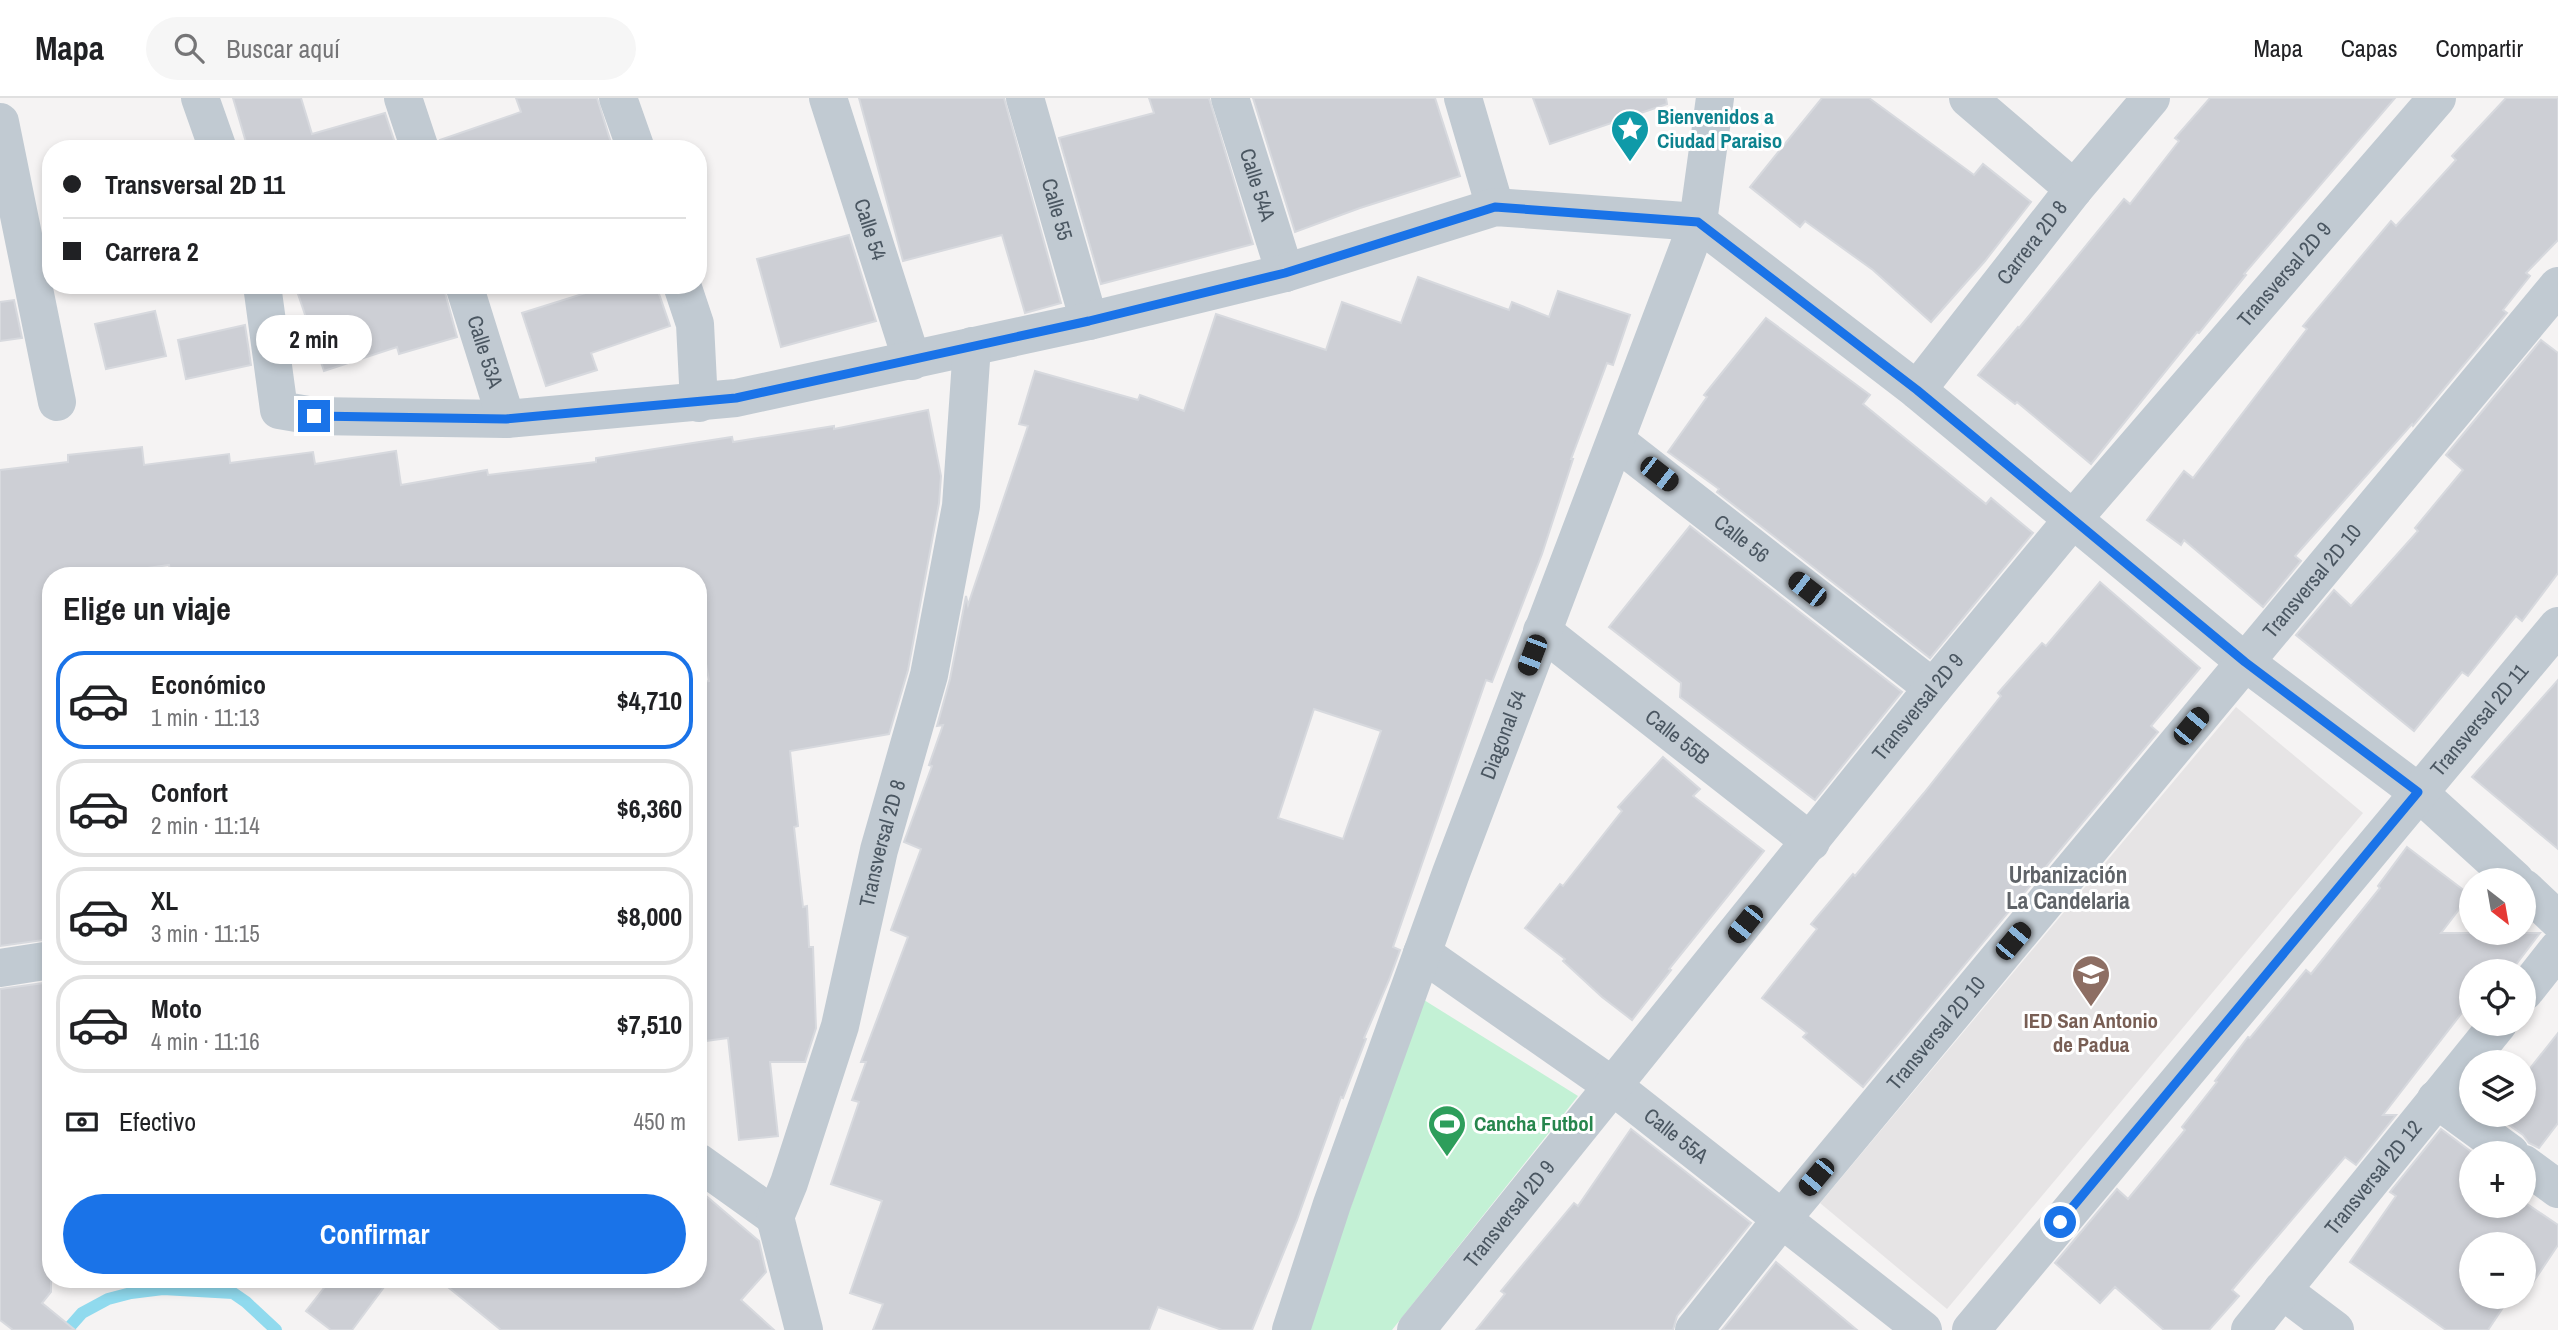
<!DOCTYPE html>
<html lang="es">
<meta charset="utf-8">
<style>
body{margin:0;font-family:"Archivo Narrow",sans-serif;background:#f6f6f6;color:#202124;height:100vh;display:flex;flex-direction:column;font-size:26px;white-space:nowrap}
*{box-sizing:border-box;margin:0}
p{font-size:23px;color:#757577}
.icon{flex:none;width:38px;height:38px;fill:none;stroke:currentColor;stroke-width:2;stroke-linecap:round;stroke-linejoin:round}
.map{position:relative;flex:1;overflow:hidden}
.panel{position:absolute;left:42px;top:469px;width:665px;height:721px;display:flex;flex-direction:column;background:#fff;border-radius:28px;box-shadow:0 4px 10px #0003}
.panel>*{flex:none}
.hud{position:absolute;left:42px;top:42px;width:665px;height:154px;border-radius:28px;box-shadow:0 4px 10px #0003;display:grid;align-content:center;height:154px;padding:0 21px;background:#fff}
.needle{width:46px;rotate:149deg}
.tools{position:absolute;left:2459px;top:770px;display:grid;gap:14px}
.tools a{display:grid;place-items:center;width:77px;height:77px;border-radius:50%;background:#fff;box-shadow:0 4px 10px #0003;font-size:35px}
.end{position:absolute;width:32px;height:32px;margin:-16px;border:9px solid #1a73e8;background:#fff;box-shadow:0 0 0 4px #fff}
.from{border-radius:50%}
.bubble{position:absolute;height:49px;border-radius:24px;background:#fff;box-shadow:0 4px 10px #0003;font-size:23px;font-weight:800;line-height:49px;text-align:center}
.car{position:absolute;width:21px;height:42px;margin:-21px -10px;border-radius:9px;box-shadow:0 0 5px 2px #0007;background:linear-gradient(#222 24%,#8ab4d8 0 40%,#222 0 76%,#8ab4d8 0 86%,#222 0)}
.hud b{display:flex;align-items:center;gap:24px;height:66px;font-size:26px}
.hud b+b{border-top:2px solid #e0e0e0}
.hud i{width:18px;height:18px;background:#202124}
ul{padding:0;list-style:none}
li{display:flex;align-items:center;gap:21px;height:98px;margin:0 14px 10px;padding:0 7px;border:4px solid #e0e0e0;border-radius:28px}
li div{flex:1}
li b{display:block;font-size:26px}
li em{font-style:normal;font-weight:800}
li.current{border-color:#1a73e8}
li>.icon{width:63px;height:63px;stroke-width:1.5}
h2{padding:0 21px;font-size:32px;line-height:84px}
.pay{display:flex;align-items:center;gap:18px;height:77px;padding:0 21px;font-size:26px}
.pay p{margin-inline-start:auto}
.action{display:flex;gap:14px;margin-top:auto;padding:14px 21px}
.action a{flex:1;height:80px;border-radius:42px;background:#1a73e8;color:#fff;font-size:28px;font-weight:800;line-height:80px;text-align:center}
header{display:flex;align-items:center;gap:42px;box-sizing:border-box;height:98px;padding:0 35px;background:#fff;border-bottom:2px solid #e0e0e0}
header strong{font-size:33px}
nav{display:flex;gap:38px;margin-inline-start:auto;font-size:24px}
.search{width:490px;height:63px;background:#f6f6f6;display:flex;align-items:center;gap:18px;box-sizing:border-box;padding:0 24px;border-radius:38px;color:#757577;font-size:26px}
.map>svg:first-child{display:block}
</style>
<header>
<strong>Mapa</strong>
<div class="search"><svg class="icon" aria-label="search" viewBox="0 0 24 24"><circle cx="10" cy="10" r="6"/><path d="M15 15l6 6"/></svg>Buscar aquí</div>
<nav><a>Mapa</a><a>Capas</a><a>Compartir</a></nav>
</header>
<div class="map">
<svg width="2558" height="1232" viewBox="0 0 2558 1232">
<rect width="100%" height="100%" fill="#f5f3f3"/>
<path fill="#e6e4e5" d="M2236 609 2363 715 1947 1211 1820 1105Z"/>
<path fill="#c3f1d5" d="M1424 902 1578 998 1392 1232H1307Z"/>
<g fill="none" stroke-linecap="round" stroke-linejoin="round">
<path stroke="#90daee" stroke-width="12" d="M67 1232 82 1215 108 1201 131 1195 163 1191 233 1195 246 1204 276 1232"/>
</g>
<g fill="#cdcfd5" stroke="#d7d9de" stroke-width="2" fill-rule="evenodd">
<path d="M233 0H301L312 36 385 15 396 48 385 51H248Z"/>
<path d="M516 0H597L613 51H441L440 42 521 14Z"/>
<path d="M859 0H1004L1061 205 1025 215 1002 137 903 163Z"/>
<path d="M1149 0H1209L1253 146 1101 186 1059 40 1154 15Z"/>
<path d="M1253 0H1435L1460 78 1360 110 1295 134Z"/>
<path d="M1533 0H1666L1667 6 1550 46Z"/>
<path d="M1822 0H1869L1974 77 1983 66 2031 104 1985 163 1931 224 1873 172 1805 123 1800 129 1750 89Z"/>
<path d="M2210 0H2395L2244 176 2246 177 2199 235 2197 234 2091 366 2017 304 2015 306 1978 277 2018 229 2019 230 2124 101 2130 106 2179 43 2175 40Z"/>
<path d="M2506 0H2558V142L2526 175 2530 178 2503 212 2507 215 2413 328 2412 326 2295 458 2301 463 2263 509 2184 442 2181 447 2147 422 2184 373 2193 380 2307 231 2303 228 2391 123 2396 128 2456 62 2452 58Z"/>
<path d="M849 137 876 223 781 249 757 161Z"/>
<path d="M1418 179 1509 212 1512 204 1549 219 1558 193 1630 217 1613 267 1607 265 1571 361H1573L1542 456 1492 584 1486 582 1393 849 1400 852 1389 882 1364 940 1366 941 1343 1000 1341 999 1297 1122 1252 1232H1222L1158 1209 1149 1232H873L883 1206 850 1195 882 1103 831 1086 859 1004 852 1002 866 964H861L908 839 891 832 921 751 904 744 932 668 929 667 943 627 937 628 950 581 966 498 968 507 1028 328 1019 326 1035 273 1138 302 1140 297 1184 313 1216 216 1326 252 1342 204 1401 225ZM1314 611 1381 633 1343 741 1278 720Z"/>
<path d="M295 187H443L457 239 399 256 397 249 324 273Z"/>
<path d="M586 187H656L670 228 591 255 597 272 546 288 522 215 589 194Z"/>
<path d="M14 202 22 240 0 243V204Z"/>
<path d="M155 213 166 258 106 271 95 226Z"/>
<path d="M1766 220 1870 297 1863 306 1986 406 1991 400 2033 435 1930 560 1717 394 1719 391 1668 354 1707 299 1704 297Z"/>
<path d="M245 227 251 267 186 281 178 242Z"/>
<path d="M2541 242 2558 255V475L2522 523 2516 518 2468 578 2462 574 2414 633 2296 537 2334 492 2351 508 2418 433 2415 430 2463 372 2446 357Z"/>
<path d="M928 312 941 378 939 405 908 572 889 636 790 653 798 728 794 729 803 809 807 808 809 849H813L816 930 805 964H770L778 1038 739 1042 728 940 698 944V683L706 681 698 584 709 583 698 519V478H171L169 467 93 478H51V841L0 848V372L68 364V357L142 349 144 367 229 356 230 365 313 354 315 366 396 353 401 387 487 372 488 377 596 364V360L732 339 733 344 834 328V331Z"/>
<path d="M1690 428 1902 594 1815 702 1680 599 1681 585 1609 529Z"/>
<path d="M2100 484 2200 570 2151 628 2158 634 1863 989 1803 939 1807 935 1762 900 1817 831 1811 826 1853 776 1855 778 1924 695 2001 598 1998 595 2042 545 2046 548Z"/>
<path d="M2558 582V751L2472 679Z"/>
<path d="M1663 659 1700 691 1693 698 1764 753 1669 871 1671 872 1632 922 1602 899 1563 863 1565 861 1525 830 1560 786 1563 788 1622 713 1618 709Z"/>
<path d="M2407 749 2470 797 2441 835H2540L2511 873H2471V903L2383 1017H2396L2356 1067 2345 1059 2232 1192 2239 1198 2209 1232H2164L2115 1189 2100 1205 2055 1165 2117 1091 2128 1101 2185 1032 2182 1029 2217 984 2215 983 2248 939 2250 940 2306 872 2311 876 2380 790 2378 788Z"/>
<path d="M51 884V1194L42 1205 75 1232H13L0 1222V891Z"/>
<path d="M2558 935V1025L2539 1050 2529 1045 2523 1037 2495 1017H2524V978Z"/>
<path d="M1631 1031 1751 1125 1677 1218 1673 1232H1476L1505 1196 1501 1193 1574 1105 1578 1108Z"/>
<path d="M2441 1031 2473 1055H2471V1108H2524V1104L2558 1127V1147L2528 1192 2524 1189V1146H2471V1199H2510L2488 1232H2446L2350 1164 2396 1098 2390 1094Z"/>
<path d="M698 1091 759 1143 766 1174 741 1202 774 1232H501L438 1181H698Z"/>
<path d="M1776 1164 1857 1232H1722Z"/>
<path d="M331 1181H390L352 1232H331L306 1213Z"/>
</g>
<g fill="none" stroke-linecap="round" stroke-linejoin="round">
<g stroke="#c1cad2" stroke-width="38">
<path d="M200 0 218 51"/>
<path d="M403 0 420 51"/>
<path d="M618 0 636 51"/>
<path id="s1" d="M828 0 912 263"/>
<path id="s2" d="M1025 0 1089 223"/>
<path id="s3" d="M1230 0 1285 175"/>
<path d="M1463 0 1495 109"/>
<path d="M1968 0 2074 91"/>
<path d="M0 24 57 304"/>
<path d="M262 187 279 312 314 318 506 321 736 300 1089 223 1285 175 1495 109 1698 124 1917 292 2245 564 2418 694 2515 782"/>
<path id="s4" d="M464 187 506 321"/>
<path d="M682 187 695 226 699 305"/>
<path id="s5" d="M1917 292 2074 91 2151 0"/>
<path id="s6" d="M1616 343 1933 590"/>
<path id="s7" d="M1542 533 1811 744"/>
<path d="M2524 790 2558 822"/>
<path id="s8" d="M1422 855 1614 989 1923 1232"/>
<path d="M0 870 51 862"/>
<path d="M2524 894 2558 851"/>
<path d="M2436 1001 2510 1055"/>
<path d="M698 1064 775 1119"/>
<path d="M2524 1066 2558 1091"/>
<path d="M2282 1192 2335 1232"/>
<path id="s9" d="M804 1232 775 1119 789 1085 840 928 879 752 929 577 961 408 972 248"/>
<path id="s10" d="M1291 1232 1332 1106 1451 775 1698 124 1715 0"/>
<path id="s11" d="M1416 1232 1933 590 2073 421 2437 0"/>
<path id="s12" d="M1694 1232 1781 1122 2558 188"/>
<path id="s13" d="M1971 1232 2558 528"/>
<path id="s14" d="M2250 1232 2498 926"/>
</g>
</g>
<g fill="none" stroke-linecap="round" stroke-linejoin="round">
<path stroke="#1a73e8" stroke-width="9" d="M314 318 506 321 736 300 1089 223 1285 175 1495 109 1698 124 1917 292 2245 564 2418 694 2060 1124"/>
</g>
<defs>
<symbol id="sight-pin" viewBox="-11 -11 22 30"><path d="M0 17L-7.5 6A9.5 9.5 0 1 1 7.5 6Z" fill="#0f9aa8" stroke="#fff"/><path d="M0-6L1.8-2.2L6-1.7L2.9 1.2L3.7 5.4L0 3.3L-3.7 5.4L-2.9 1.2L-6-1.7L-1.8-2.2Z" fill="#fff"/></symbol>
<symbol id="school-pin" viewBox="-11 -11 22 30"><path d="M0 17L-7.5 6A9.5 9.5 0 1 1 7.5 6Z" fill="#8d6e63" stroke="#fff"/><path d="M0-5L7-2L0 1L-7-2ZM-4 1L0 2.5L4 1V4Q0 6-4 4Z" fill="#fff"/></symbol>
<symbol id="stadium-pin" viewBox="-11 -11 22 30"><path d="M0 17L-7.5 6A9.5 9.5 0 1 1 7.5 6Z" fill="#2e9e5b" stroke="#fff"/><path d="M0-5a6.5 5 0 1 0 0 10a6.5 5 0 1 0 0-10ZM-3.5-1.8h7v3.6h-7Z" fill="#fff"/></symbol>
</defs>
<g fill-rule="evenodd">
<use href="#sight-pin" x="1608" y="9" width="44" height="60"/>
<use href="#school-pin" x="2069" y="854" width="44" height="60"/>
<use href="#stadium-pin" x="1425" y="1004" width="44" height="60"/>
</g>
<g text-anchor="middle" stroke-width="6" stroke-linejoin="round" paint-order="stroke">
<g font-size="21" font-weight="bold" fill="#0d838f" stroke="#fff" text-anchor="start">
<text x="1657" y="26">Bienvenidos a<tspan x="1657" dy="24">Ciudad Paraiso</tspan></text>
</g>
<g font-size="21" fill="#4a5661" stroke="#fff">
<text dy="7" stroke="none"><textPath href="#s3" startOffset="91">Calle 54A</textPath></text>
<text dy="7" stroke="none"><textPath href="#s2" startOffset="116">Calle 55</textPath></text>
<text dy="7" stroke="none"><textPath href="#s1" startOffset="138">Calle 54</textPath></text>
<text dy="7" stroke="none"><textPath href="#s5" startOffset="187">Carrera 2D 8</textPath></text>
<text dy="7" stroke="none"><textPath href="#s11" startOffset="1367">Transversal 2D 9</textPath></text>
<text dy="7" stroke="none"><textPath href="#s4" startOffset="70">Calle 53A</textPath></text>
<text dy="7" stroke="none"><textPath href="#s6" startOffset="159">Calle 56</textPath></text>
<text dy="7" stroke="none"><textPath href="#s12" startOffset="971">Transversal 2D 10</textPath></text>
<text dy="7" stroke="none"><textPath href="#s11" startOffset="800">Transversal 2D 9</textPath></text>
<text dy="7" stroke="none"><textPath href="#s13" startOffset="794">Transversal 2D 11</textPath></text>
<text dy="7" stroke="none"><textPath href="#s10" startOffset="632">Diagonal 54</textPath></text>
<text dy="7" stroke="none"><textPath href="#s7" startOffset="172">Calle 55B</textPath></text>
<text dy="7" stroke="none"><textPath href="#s9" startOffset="506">Transversal 2D 8</textPath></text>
<text dy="7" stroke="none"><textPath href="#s12" startOffset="383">Transversal 2D 10</textPath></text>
<text dy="7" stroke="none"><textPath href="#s8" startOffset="313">Calle 55A</textPath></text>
<text dy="7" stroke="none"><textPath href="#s14" startOffset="196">Transversal 2D 12</textPath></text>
<text dy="7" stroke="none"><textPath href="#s11" startOffset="149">Transversal 2D 9</textPath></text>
</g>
<g font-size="21" font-weight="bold" fill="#785e54" stroke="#fff">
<text x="2091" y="930">IED San Antonio<tspan x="2091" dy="24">de Padua</tspan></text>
</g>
<g font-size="21" font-weight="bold" fill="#27864d" stroke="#fff" text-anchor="start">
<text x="1474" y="1033">Cancha Futbol</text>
</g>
<g font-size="23" font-weight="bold" fill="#5f6368" stroke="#fff">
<text x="2068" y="785">Urbanización<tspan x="2068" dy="26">La Candelaria</tspan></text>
</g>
</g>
</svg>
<div class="tools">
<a><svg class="needle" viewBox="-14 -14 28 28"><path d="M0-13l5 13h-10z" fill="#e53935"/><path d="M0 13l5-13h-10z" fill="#757577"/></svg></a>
<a><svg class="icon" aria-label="locate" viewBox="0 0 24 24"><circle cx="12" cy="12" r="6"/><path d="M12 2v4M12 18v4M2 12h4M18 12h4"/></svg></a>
<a><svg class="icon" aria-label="layers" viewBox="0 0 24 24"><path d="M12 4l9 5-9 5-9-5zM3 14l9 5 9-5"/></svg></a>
<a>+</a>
<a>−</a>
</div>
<i class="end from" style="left:2060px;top:1124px"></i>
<i class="end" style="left:314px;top:318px"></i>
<div class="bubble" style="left:256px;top:217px;width:116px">2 min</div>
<i class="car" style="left:1659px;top:376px;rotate:128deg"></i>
<i class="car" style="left:1807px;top:491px;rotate:308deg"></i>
<i class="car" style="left:1532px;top:557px;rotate:201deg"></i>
<i class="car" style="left:2191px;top:628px;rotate:40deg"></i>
<i class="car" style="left:1745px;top:826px;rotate:219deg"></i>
<i class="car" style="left:2013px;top:843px;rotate:40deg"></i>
<i class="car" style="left:1816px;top:1079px;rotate:220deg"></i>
<div class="hud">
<b><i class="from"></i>Transversal 2D 11</b>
<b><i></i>Carrera 2</b>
</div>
<section class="panel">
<h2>Elige un viaje</h2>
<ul>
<li class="current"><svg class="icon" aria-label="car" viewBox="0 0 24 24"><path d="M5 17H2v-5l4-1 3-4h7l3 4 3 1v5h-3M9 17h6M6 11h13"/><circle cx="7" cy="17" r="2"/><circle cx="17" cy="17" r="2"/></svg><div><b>Económico</b><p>1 min · 11:13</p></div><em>$4,710</em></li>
<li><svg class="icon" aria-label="car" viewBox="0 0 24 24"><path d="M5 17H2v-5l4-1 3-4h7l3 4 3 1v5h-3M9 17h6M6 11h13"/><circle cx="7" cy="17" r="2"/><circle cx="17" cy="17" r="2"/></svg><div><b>Confort</b><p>2 min · 11:14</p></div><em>$6,360</em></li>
<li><svg class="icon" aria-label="car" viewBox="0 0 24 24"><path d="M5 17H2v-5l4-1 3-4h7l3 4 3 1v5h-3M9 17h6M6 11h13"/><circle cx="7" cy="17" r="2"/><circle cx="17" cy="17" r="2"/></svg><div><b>XL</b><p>3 min · 11:15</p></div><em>$8,000</em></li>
<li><svg class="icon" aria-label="car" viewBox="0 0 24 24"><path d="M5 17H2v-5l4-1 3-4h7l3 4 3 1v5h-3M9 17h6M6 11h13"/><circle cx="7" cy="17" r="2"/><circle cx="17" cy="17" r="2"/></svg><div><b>Moto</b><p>4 min · 11:16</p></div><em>$7,510</em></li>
</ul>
<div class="pay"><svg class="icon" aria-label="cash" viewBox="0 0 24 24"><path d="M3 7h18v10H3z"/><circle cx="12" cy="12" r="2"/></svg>Efectivo<p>450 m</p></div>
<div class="action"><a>Confirmar</a></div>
</section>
</div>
